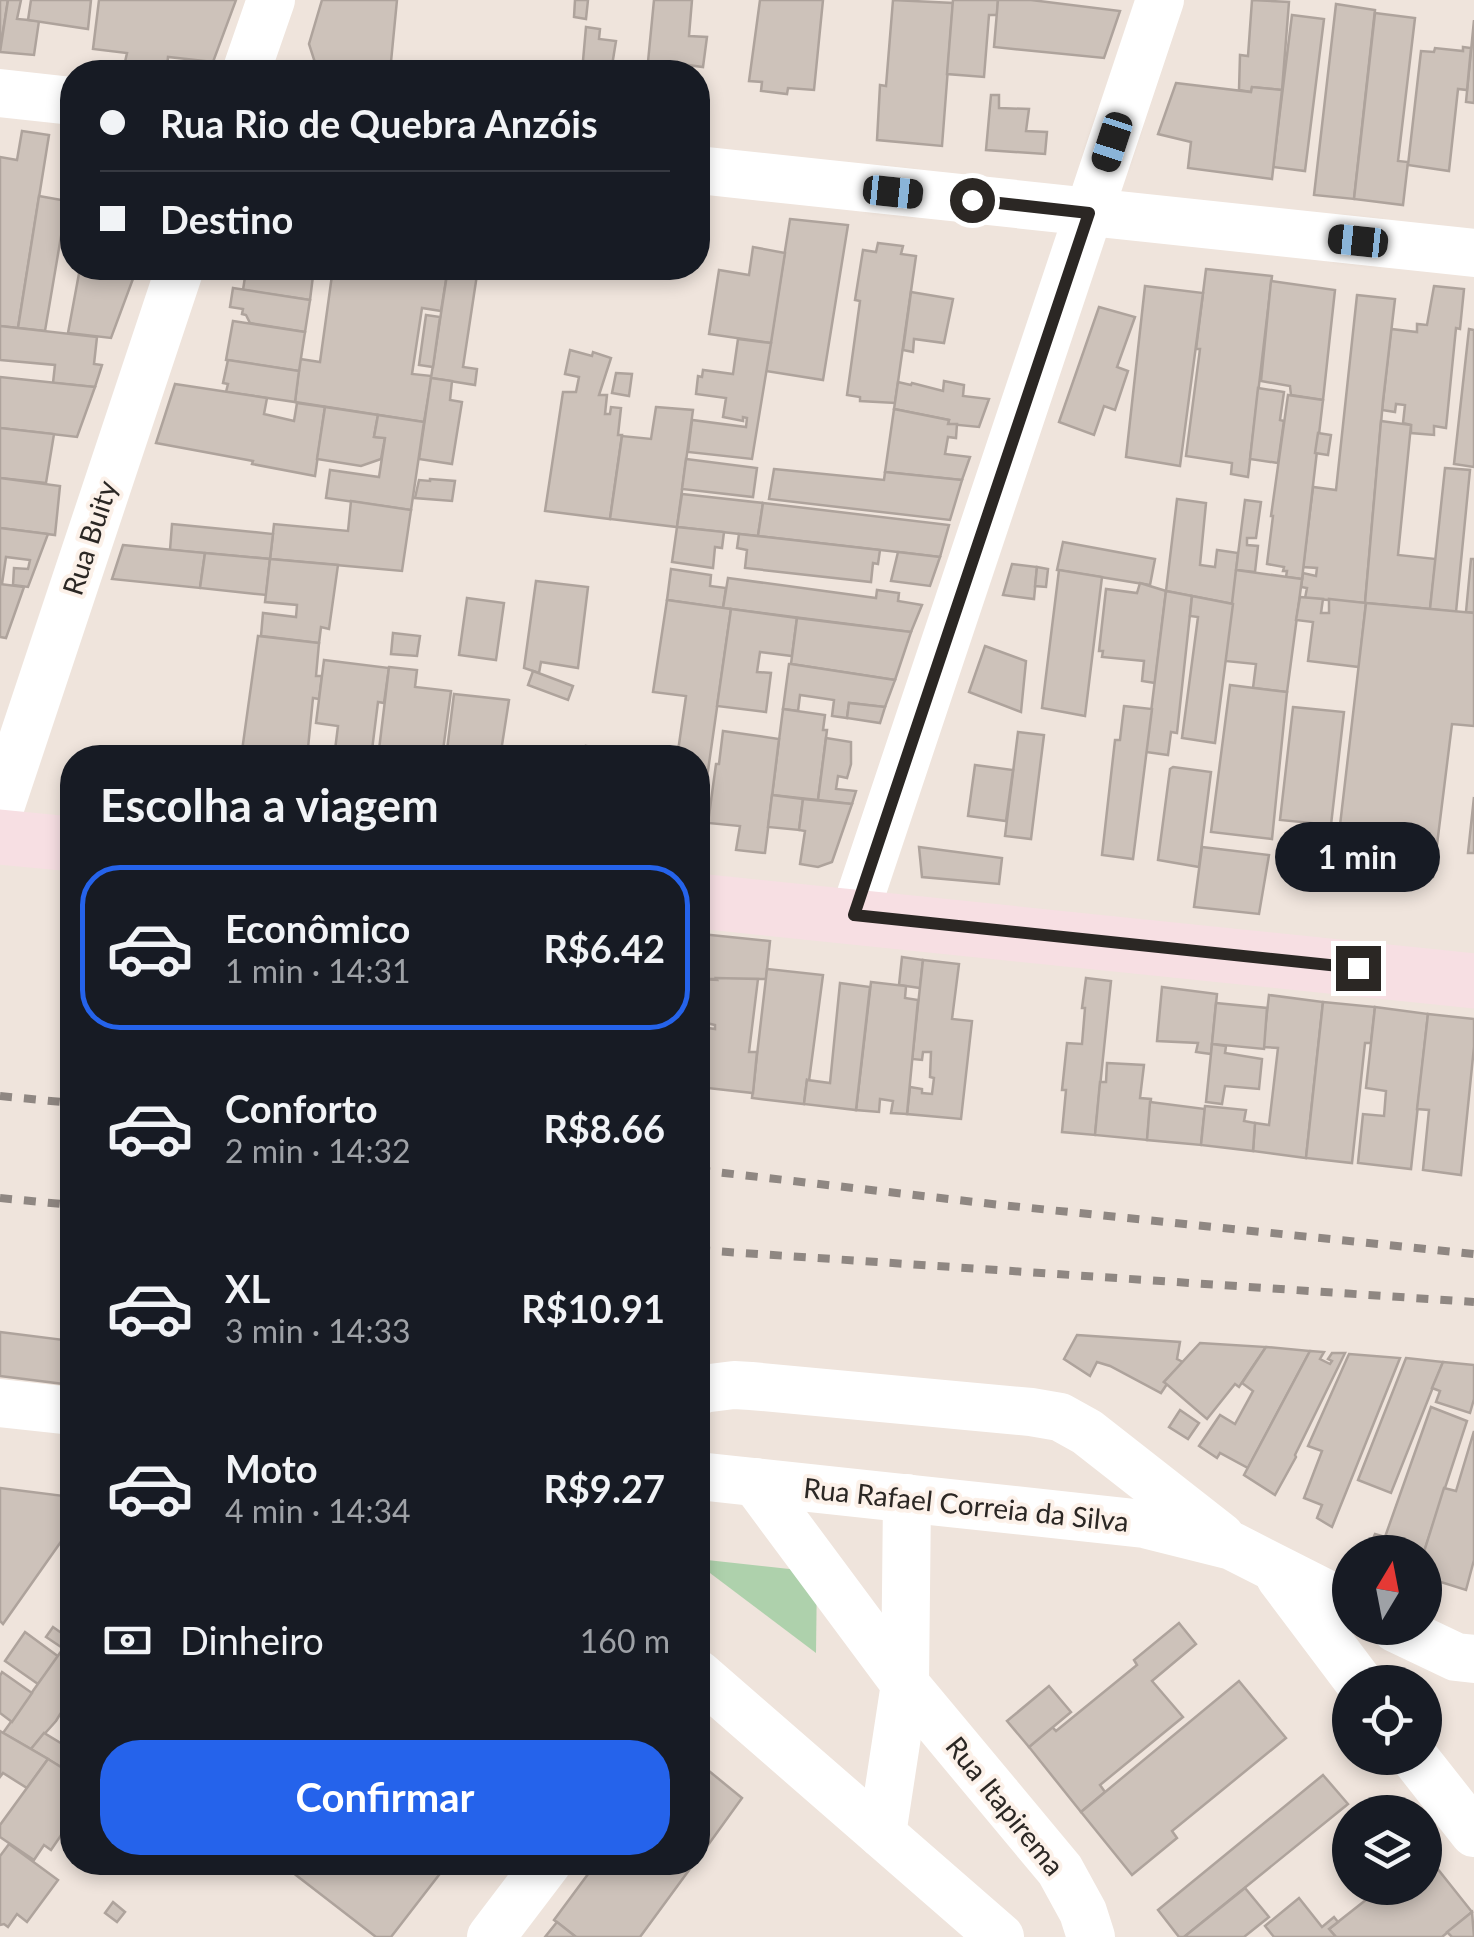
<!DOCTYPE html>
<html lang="pt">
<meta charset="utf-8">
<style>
body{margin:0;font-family:Lato,sans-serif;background:#242831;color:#f1f3f6;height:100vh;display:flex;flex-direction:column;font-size:38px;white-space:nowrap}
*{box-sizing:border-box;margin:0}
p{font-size:32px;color:#9ea1a6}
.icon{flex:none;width:55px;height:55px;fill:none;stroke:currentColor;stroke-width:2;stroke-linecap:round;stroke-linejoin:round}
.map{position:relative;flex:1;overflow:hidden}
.side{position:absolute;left:60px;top:745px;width:650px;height:1130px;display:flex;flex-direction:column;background:#171b24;border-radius:40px;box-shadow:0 5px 15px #0003}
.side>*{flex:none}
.banner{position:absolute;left:60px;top:60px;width:650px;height:220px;border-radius:40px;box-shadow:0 5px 15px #0003;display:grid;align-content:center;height:220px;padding:0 40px;background:#171b24}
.needle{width:65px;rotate:10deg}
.fabs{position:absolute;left:1332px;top:1535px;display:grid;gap:20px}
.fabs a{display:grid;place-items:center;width:110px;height:110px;border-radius:50%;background:#171b24;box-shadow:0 5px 15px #0003;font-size:50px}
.end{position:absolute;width:45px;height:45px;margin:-22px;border:12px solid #2b2724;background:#fff;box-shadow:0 0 0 5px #fff}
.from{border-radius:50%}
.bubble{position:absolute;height:70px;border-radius:35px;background:#171b24;box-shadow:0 5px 15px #0003;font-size:32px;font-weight:700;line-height:70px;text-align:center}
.car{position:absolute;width:30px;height:60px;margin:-30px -15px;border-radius:12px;box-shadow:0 0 8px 2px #0007;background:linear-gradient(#222 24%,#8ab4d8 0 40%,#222 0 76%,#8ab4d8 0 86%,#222 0)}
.banner b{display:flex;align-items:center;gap:35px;height:95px;font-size:38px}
.banner b+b{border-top:2px solid #363941}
.banner i{width:25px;height:25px;background:#f1f3f6}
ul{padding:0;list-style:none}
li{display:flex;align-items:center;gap:30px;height:165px;margin:0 20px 15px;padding:0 20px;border:5px solid transparent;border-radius:40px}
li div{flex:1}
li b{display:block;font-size:38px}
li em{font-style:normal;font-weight:700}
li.current{border-color:#2563eb}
li>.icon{width:90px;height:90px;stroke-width:1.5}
h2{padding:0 40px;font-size:45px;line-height:120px}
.pay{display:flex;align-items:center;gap:25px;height:110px;padding:0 40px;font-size:38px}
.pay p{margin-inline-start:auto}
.button{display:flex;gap:20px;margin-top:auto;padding:20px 40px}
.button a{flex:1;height:115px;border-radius:40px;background:#2563eb;color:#fff;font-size:40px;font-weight:700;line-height:115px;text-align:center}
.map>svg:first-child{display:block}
</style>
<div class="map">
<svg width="1474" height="1937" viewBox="0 0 1474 1937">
<rect width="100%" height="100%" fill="#efe4dc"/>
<path fill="#aed1ac" d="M698 1559 817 1572 816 1653 698 1564Z"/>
<g fill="#cdc2ba" stroke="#aea39c" stroke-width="2.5">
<path d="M0 0H8L0 50Z"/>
<path d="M8 0H21L17 19 39 21 34 55 0 52Z"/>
<path d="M31 0H91L88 29 28 20Z"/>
<path d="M99 0H236L213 62 168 57 167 66 125 62 127 53 93 49Z"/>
<path d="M322 0H397L390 72H318L309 44Z"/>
<path d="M575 0H588L586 19 574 17Z"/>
<path d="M654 0H692L689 36 707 37 703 67 687 65 686 72H647Z"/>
<path d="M760 0H823L814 90 788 88 787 94 761 91 762 82 749 81Z"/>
<path d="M893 0 953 3 942 146 877 140 880 85 886 86Z"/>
<path d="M953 0H998L997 15H989L984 77 947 74Z"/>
<path d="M998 0H1031L1120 11 1104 58 994 47Z"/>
<path d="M1252 0 1289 2 1282 90 1252 87 1251 92 1239 90 1240 55 1248 56Z"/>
<path d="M1336 4 1375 10 1354 199 1314 195Z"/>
<path d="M1375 13 1415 18 1398 161 1408 162 1403 205 1354 199Z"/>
<path d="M1292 15 1324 19 1305 171 1273 167Z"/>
<path d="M1474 20V103L1466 102Z"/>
<path d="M586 27 600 29 599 39 616 41 611 72H582Z"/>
<path d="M1463 47 1471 48 1467 90 1458 89 1449 171 1408 165 1421 51 1434 52 1435 48 1463 51Z"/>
<path d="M1176 83 1251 92 1252 87 1282 90 1272 179 1188 168 1191 142 1158 134Z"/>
<path d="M991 95H999V108L1029 109 1026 131 1047 132 1045 154 986 150Z"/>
<path d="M22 131 49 135 18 328 0 326V157L17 160Z"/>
<path d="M39 196 67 201 45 331 18 328Z"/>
<path d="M790 219 848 225 823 380 766 371Z"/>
<path d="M878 243 903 246 901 254 916 256 895 403 860 401V397L847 395 860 301 855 300 863 250 876 252Z"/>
<path d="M753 247 785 253 771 343 709 334 719 270 749 275Z"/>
<path d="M80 268H137L111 338 68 333Z"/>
<path d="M229 268 253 270V268H314L310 300 243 290 245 277 228 275Z"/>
<path d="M333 268H448L441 311 422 308 412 374 432 376 424 422 295 402 300 359 320 362Z"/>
<path d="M448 268H478L463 367 477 369 475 385 431 378Z"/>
<path d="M1206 269 1272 276 1248 477 1231 474 1232 463 1186 456 1200 349H1196Z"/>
<path d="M1271 281 1335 290 1323 400 1291 395 1290 386 1261 381Z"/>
<path d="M1145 286 1203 293 1180 466 1126 457Z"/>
<path d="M1434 286 1464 289 1460 329 1456 328 1446 428 1434 426V435L1411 433V425L1403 423 1405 405 1396 404 1395 412 1382 410 1391 329 1417 332V324L1427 325Z"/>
<path d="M233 288 310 300 305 332 250 323 246 315 242 314 243 309 230 307Z"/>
<path d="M911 292 953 299 944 343 914 339 913 352 903 350Z"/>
<path d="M1357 295 1395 299 1383 401 1365 603 1305 598 1307 588 1301 587 1303 573 1316 576 1317 568 1303 567 1313 487 1336 490Z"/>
<path d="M1099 307 1135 317 1117 367 1128 371 1115 410 1104 406 1094 435 1059 422Z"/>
<path d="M426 315 440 317 433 367 419 365Z"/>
<path d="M233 321 305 332 299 371 226 360Z"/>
<path d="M0 326 97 337 94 364 102 365 95 387 53 383 55 365 0 360Z"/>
<path d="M1469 329 1474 330V467L1454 464Z"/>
<path d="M738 339 771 343 752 459 688 452 692 420 746 427 747 418 743 417V421L723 417 726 398 696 394 698 376 702 377 703 370 733 374Z"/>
<path d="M570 350 592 356 593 352 611 358 599 395H607L605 414H610L611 407 621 408 618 435H622L610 519 545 511 563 392H576L579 377 565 374Z"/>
<path d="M228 360 299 371 295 402 226 392 228 384 223 383Z"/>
<path d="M616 373 632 374 629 396 612 393Z"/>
<path d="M0 377 95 387 77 437 0 428Z"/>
<path d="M431 378 452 381 450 400 462 402 452 464 419 459Z"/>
<path d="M944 381 964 385 963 396 989 399 979 427 948 424 949 420 894 409 898 382 911 385 912 383 943 391Z"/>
<path d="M175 384 267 398 264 414 294 421 297 403 325 407 315 476 252 464 253 461 156 443Z"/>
<path d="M1258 388 1284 392 1280 420 1284 421 1278 463 1250 459Z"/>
<path d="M1288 395 1323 400 1302 579 1286 577 1287 571H1283L1284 567 1267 564 1273 516H1271Z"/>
<path d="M325 407 378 415 374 437 385 438 381 459 361 466 317 459Z"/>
<path d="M656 407 693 410 677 527 610 519 622 436 651 439Z"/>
<path d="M894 409 949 420 948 424H957L956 438 948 437 945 454 970 457 962 480 885 472Z"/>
<path d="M378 415 424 422 411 510 326 498 330 470 379 477 385 438 374 437Z"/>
<path d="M1381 421 1411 425 1398 555 1436 559 1430 609 1365 603Z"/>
<path d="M0 428 54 434 46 483 0 478Z"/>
<path d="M1318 433 1331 435 1328 455 1315 453Z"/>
<path d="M686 459 757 468 753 497 682 489Z"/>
<path d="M1445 468 1470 470 1456 612 1430 609Z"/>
<path d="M774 469 884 480 885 472 962 480 950 520 769 499Z"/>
<path d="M0 478 60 486 55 535 0 528Z"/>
<path d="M430 479 455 481 452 501 415 498 419 480 430 481Z"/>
<path d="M682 494 763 503 758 536 677 527Z"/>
<path d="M1177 499 1206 503 1200 565 1215 567 1217 550 1238 553 1233 604 1166 591Z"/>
<path d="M1245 500 1261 502 1256 538H1247V545L1258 546 1255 572 1236 570Z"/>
<path d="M351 501 411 510 402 571 270 559 274 524 348 531Z"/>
<path d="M763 503 949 525 940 557 898 552 758 536Z"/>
<path d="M172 524 273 534 270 559 170 550Z"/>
<path d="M677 527 724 532 722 548 715 547 713 568 672 562Z"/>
<path d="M0 528 48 534 28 587 13 585 14 568 28 569 30 560 6 557 2 584H0Z"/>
<path d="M739 534 880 550 878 564 873 563 871 582 745 568 747 550 737 548Z"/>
<path d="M1063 542 1155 559 1150 585 1057 570Z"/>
<path d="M123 545 205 553 200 588 112 579Z"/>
<path d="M898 552 940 557 930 586 891 581Z"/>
<path d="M205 553 270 559 266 595 200 588Z"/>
<path d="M270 559 338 565 329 629 321 627 319 643 261 636 263 613 296 617 297 605 265 602Z"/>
<path d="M1471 559H1474V613L1466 612Z"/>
<path d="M1012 564 1037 567 1034 599 1003 595Z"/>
<path d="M1037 567 1048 569 1046 587 1035 586Z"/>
<path d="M671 569 711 575 710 586 726 588 723 608 667 600Z"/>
<path d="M1059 570 1102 577 1085 716 1042 708Z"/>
<path d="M1236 570 1302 579 1287 692 1253 688 1256 664 1225 661Z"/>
<path d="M728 578 876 598 877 590 899 593 898 601 922 605 911 632 731 609 723 608Z"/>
<path d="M536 581 588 587 578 668 541 662 539 673 524 668Z"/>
<path d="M1140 583 1166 591 1155 683 1142 681 1144 661 1102 657 1103 651H1099L1106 589 1137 593Z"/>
<path d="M0 584 24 587 6 638 0 637Z"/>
<path d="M1166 591 1192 596 1177 733 1171 732 1168 755 1146 752Z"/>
<path d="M1192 596 1233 604 1215 743 1182 738 1198 617 1190 616Z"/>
<path d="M1300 597 1323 599 1321 613H1329V599L1366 603 1359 667 1308 661 1313 622 1296 620Z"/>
<path d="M467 598 504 603 496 660 459 655Z"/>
<path d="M667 600 731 609 701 820 698 819V758H677L686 696 653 692Z"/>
<path d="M1366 603 1474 613V726L1452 724 1433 877 1335 868Z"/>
<path d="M731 609 797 618 792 656 760 652 757 672 771 673 766 712 717 706Z"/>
<path d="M797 618 911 632 895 680 791 664Z"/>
<path d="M393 633 420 636 417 656 391 654Z"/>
<path d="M258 636 319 643 316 676H322L319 699 313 698 307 758H241Z"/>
<path d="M985 646 1026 661 1021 712 969 692Z"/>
<path d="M324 660 389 668 384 703 378 702 371 758H334L338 726 316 723Z"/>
<path d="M789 664H791L895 680 885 707 849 703 847 718 832 716 834 700 800 695 798 711 783 709Z"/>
<path d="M389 667 417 670 415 687 451 691 442 758H378Z"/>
<path d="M533 671 573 686 568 700 528 685Z"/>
<path d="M1230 685 1287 692 1272 839 1211 832Z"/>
<path d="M454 694 509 700 500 758H446Z"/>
<path d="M849 703 885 707 880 723 847 718Z"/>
<path d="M1124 706 1152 709 1133 859 1102 855 1115 740H1120Z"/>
<path d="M1293 707 1344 712 1331 825 1280 820Z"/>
<path d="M783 709 825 715 823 730H827L826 738 818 800 772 795Z"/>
<path d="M723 731 779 739 765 853 736 850 740 826 708 823 716 764H719Z"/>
<path d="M1018 732 1044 735 1031 839 1005 836Z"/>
<path d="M826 738 851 742V764L847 778 838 776 836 789 856 791 852 804 818 800Z"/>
<path d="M586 746 645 754 644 758H585Z"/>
<path d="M975 765 1013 770 1006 821 968 816Z"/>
<path d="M1173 767 1211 772 1199 867 1158 860 1170 769Z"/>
<path d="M772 795 803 799 799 830 768 827Z"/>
<path d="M1474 797V853H1468Z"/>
<path d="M803 799 852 804 832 862 818 867 800 864 805 831 799 830Z"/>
<path d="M919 847 1002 858 999 884 922 877Z"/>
<path d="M1202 847 1269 855 1259 914 1194 907Z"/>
<path d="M701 934 770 941 766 979H698Z"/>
<path d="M902 957 923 960 920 988 899 985Z"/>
<path d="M923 960 959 964 952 1019 972 1021 961 1119 907 1114 910 1087 922 1089V1093L932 1094 934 1078 930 1077 931 1052H923L922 1060 912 1059Z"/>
<path d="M767 969 823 975 809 1081 807 1080 804 1104 752 1098Z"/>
<path d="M716 978 758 979 749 1052H757L753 1093 698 1087V1043L700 1044 704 1035 700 1031 701 1027 715 1029V1025L698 1021V991L700 992 701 984 698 982V979L717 980Z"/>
<path d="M1086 978 1111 981 1095 1135 1062 1132 1066 1090H1062L1067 1043 1082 1044 1085 1008H1082Z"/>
<path d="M871 982 906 986 905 998 918 1000 907 1114 891 1113 893 1101 880 1099 879 1112 856 1110Z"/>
<path d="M840 983 870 987 856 1110 804 1104 807 1080 830 1083Z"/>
<path d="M1162 987 1217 994 1211 1054 1196 1052 1198 1043 1157 1041Z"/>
<path d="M1269 995 1323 1002 1306 1158 1253 1151 1255 1123 1269 1125 1278 1048 1263 1047Z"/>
<path d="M1323 1002 1375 1007 1371 1043H1365L1352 1163 1306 1158Z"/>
<path d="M1216 1003 1267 1008 1264 1049 1212 1044Z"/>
<path d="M1375 1007 1428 1014 1411 1169 1358 1163 1363 1114 1384 1116 1386 1091 1366 1088Z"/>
<path d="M1428 1014 1474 1019V1047L1461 1175 1423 1170 1429 1110 1417 1109Z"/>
<path d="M1212 1044 1226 1046 1225 1053 1262 1059 1259 1089 1225 1086 1222 1104 1206 1102Z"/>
<path d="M1107 1063 1144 1065 1140 1098 1151 1099 1147 1140 1095 1135 1100 1082H1106Z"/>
<path d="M1150 1102 1205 1109 1201 1145 1147 1140Z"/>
<path d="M1205 1106 1246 1110 1244 1121 1255 1123 1253 1151 1201 1145Z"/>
<path d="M0 1332 72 1341V1385L0 1376Z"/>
<path d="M1077 1335 1180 1342 1177 1359 1183 1362 1164 1382 1167 1384 1161 1393 1110 1366 1097 1362 1090 1376 1064 1359Z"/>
<path d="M1200 1343 1266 1347 1239 1387 1235 1384 1207 1419 1164 1382Z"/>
<path d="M1266 1347 1310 1351 1248 1468 1220 1453 1217 1458 1199 1446 1220 1415 1235 1424 1253 1391 1242 1383Z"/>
<path d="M1310 1351 1324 1352 1320 1359 1330 1364 1332 1361 1328 1359 1332 1353H1345L1295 1455 1296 1457 1275 1495 1244 1475Z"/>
<path d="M1349 1354 1400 1358 1332 1527 1317 1518 1322 1505 1304 1498 1322 1451 1308 1446Z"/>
<path d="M1406 1358 1443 1362 1391 1493 1358 1480Z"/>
<path d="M1443 1362 1474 1365V1399L1470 1413 1436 1402 1440 1391 1432 1388Z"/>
<path d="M1431 1407 1467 1421 1424 1552H1367L1375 1534 1385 1537Z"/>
<path d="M1180 1410 1199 1423 1188 1439 1169 1427Z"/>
<path d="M1474 1431V1560L1466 1590 1425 1577 1424 1552 1444 1488 1456 1491Z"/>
<path d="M0 1488 72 1497V1526L3 1624 0 1621Z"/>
<path d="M1179 1623 1196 1644 1152 1681 1183 1717 1100 1785 1105 1792 1081 1812 1029 1747 1052 1727 1056 1731 1137 1665 1134 1660Z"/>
<path d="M53 1627 70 1639 64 1649 46 1637Z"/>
<path d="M25 1632 59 1657 38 1684 5 1661Z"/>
<path d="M72 1636V1695L56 1721 31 1749 3 1733Z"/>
<path d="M2 1672 32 1693 12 1722 0 1713V1676Z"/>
<path d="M1239 1681 1286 1738 1172 1831 1177 1838 1132 1875 1081 1812Z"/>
<path d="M1049 1686 1071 1712 1029 1747 1007 1721Z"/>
<path d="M72 1729V1752L61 1767 31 1749 44 1733 64 1745Z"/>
<path d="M0 1731 48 1759 27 1788 3 1773 0 1777Z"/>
<path d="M48 1759 72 1774V1828L68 1825 51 1850 44 1845 34 1860 0 1837V1825Z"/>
<path d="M698 1762 742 1798 698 1859Z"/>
<path d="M1323 1775 1348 1804 1184 1937H1179L1158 1910Z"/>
<path d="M9 1844 58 1880 27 1922 17 1914 8 1927 4 1924 0 1925V1856Z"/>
<path d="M1425 1853 1472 1912 1442 1937H1336L1329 1929 1381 1888H1425Z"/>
<path d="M279 1862H449L391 1937H376Z"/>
<path d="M597 1862H695L640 1937H576L554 1920Z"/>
<path d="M1245 1888 1269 1917 1244 1937H1184Z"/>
<path d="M1299 1898 1322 1927 1334 1917 1338 1922 1329 1929 1336 1937H1274L1265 1926Z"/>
<path d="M113 1902 125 1912 117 1922 105 1913Z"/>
<path d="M1472 1912 1474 1937H1452L1447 1932Z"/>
<path d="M557 1922 576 1937H545Z"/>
</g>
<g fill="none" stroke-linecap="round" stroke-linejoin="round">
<g stroke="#fff" stroke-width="48">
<path d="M246 72 271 0"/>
<path d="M0 93 72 101"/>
<path d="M698 170 1474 253"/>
<path d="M0 808 180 268"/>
<path d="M854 915 1160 0"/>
<path d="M698 1392 702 1389 734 1385 751 1386 1031 1412 1060 1417 1087 1432 1221 1537"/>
<path d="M0 1403 72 1411"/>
<path d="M698 1476 1144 1524 1232 1546 1350 1606"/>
<path d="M755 1482 905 1684 882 1834"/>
<path d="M907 1498 905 1684 1060 1870 1083 1912 1091 1937"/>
<path d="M1280 1577 1359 1682"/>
<path d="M1395 1628 1456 1657 1474 1659"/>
<path d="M698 1674 1000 1937"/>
<path d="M1415 1758 1474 1833"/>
<path d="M491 1937 548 1862"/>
</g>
<g stroke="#f7dfe3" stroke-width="55">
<path d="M0 837 72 844"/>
<path d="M698 901 1474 981"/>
</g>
<g stroke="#8f8782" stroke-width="8" stroke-dasharray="12 12" stroke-linecap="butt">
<path d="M0 1096 72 1103"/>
<path d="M698 1170 992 1204 1474 1254"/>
<path d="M0 1198 72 1205"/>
<path d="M698 1250 1474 1302"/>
</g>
</g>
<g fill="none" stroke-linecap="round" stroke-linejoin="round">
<path stroke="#2b2724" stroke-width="12" d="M972 200 1089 213 854 915 1358 968"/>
</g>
<g text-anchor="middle" stroke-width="8" stroke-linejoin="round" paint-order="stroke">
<g font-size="28" fill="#2b2724" stroke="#fcf1e9">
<text transform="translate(90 538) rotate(-72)" y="10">Rua Buity</text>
<text transform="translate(966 1505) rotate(6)" y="10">Rua Rafael Correia da Silva</text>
<text transform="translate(1005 1806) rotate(51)" y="10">Rua Itapirema</text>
</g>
</g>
</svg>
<div class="fabs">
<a><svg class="needle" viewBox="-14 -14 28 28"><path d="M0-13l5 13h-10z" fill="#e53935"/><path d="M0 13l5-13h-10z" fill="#9ea1a6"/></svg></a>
<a><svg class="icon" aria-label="locate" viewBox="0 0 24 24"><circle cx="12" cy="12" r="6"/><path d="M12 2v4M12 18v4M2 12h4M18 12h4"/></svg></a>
<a><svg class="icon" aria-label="layers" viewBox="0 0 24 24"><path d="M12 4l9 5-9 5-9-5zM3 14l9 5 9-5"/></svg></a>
</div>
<i class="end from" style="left:972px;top:200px"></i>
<i class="end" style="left:1358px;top:968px"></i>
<div class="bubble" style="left:1275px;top:822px;width:165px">1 min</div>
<i class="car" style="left:1112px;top:142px;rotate:198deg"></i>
<i class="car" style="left:893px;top:192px;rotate:96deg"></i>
<i class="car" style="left:1358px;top:241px;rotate:276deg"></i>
<div class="banner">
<b><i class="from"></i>Rua Rio de Quebra Anzóis</b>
<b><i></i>Destino</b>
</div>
<section class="side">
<h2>Escolha a viagem</h2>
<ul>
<li class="current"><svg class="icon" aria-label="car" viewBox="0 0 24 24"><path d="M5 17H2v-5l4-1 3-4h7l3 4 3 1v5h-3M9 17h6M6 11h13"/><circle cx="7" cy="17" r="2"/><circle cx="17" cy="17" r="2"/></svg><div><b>Econômico</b><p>1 min · 14:31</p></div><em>R$6.42</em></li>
<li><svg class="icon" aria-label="car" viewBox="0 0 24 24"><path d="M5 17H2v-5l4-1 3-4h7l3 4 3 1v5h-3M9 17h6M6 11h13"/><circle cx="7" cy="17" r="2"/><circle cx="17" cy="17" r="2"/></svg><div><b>Conforto</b><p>2 min · 14:32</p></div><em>R$8.66</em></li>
<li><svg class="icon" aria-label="car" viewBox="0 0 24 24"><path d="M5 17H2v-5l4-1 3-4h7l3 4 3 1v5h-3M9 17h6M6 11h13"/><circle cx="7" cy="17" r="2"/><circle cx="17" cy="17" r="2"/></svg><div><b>XL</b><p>3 min · 14:33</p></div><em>R$10.91</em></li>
<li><svg class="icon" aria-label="car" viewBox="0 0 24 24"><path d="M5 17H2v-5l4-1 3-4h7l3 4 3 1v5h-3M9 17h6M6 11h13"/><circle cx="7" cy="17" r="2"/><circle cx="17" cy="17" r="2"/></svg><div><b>Moto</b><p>4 min · 14:34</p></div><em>R$9.27</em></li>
</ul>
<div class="pay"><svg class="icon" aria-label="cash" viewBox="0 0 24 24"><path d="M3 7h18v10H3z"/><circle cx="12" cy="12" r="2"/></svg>Dinheiro<p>160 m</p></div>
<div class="button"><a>Confirmar</a></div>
</section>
</div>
